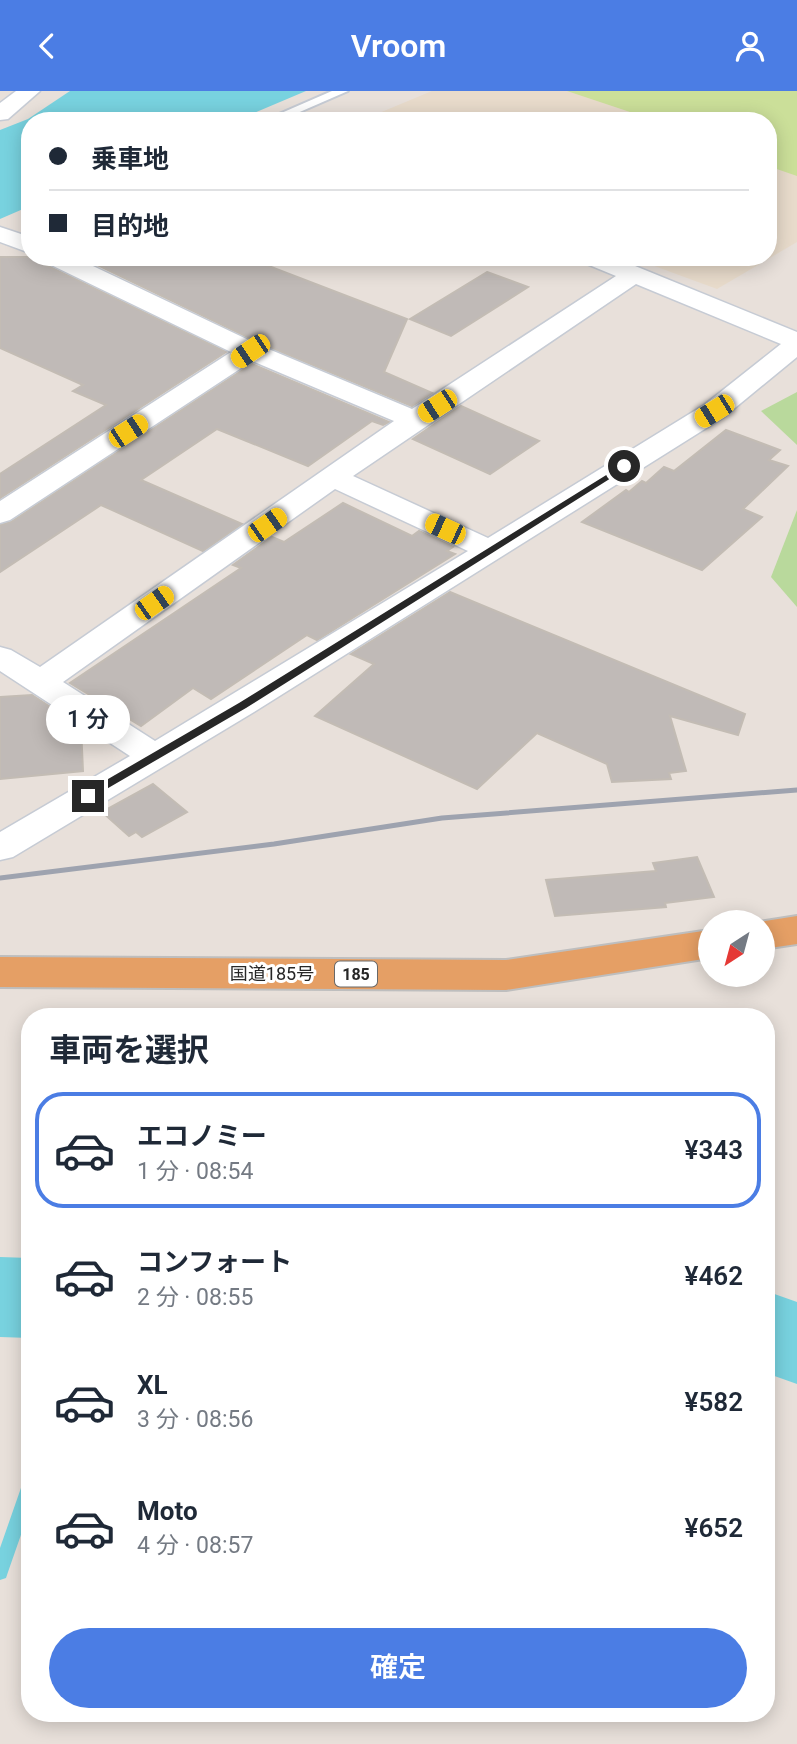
<!DOCTYPE html>
<html lang="ja">
<meta charset="utf-8">
<style>
body{margin:0;font-family:Roboto,"Noto Sans JP",sans-serif;background:#f6f6f7;color:#1f2937;height:100vh;display:flex;flex-direction:column;font-size:26px;white-space:nowrap}
*{box-sizing:border-box;margin:0}
p{font-size:23px;color:#747a83}
.icon{flex:none;width:38px;height:38px;fill:none;stroke:currentColor;stroke-width:2;stroke-linecap:round;stroke-linejoin:round}
.map{position:relative;flex:1;overflow:hidden}
.details{position:absolute;left:21px;top:917px;width:754px;height:714px;display:flex;flex-direction:column;background:#fff;border-radius:28px;box-shadow:0 4px 18px #0003}
.details>*{flex:none}
.hud{position:absolute;left:21px;top:21px;width:756px;height:154px;border-radius:28px;box-shadow:0 4px 18px #0003;display:grid;align-content:center;height:154px;padding:0 28px;background:#fff}
.needle{width:46px;rotate:216deg}
.buttons{position:absolute;left:698px;top:819px;display:grid;gap:14px}
.buttons a{display:grid;place-items:center;width:77px;height:77px;border-radius:50%;background:#fff;box-shadow:0 4px 18px #0003;font-size:35px}
.end{position:absolute;width:32px;height:32px;margin:-16px;border:9px solid #272727;background:#fff;box-shadow:0 0 0 4px #fff}
.from{border-radius:50%}
.bubble{position:absolute;height:49px;border-radius:24px;background:#fff;box-shadow:0 4px 18px #0003;font-size:23px;font-weight:600;line-height:49px;text-align:center}
.car{position:absolute;width:21px;height:42px;margin:-21px -10px;border-radius:9px;box-shadow:0 0 5px 2px #0007;background:linear-gradient(#f5c518 24%,#345 0 40%,#f5c518 0 76%,#345 0 86%,#f5c518 0)}
.hud b{display:flex;align-items:center;gap:24px;height:66px;font-size:26px}
.hud b+b{border-top:2px solid #e0e1e3}
.hud i{width:18px;height:18px;background:#1f2937}
ul{padding:0;list-style:none}
li{display:flex;align-items:center;gap:21px;height:116px;margin:0 14px 10px;padding:0 14px;border:4px solid transparent;border-radius:28px}
li div{flex:1}
li b{display:block;font-size:26px}
li em{font-style:normal;font-weight:600}
li.on{border-color:#4b7de4}
li>.icon{width:63px;height:63px;stroke-width:1.5}
h2{padding:0 28px;font-size:32px;line-height:84px}
.action{display:flex;gap:14px;margin-top:auto;padding:14px 28px}
.action a{flex:1;height:80px;border-radius:42px;background:#4b7de4;color:#fff;font-size:28px;font-weight:600;line-height:80px;text-align:center}
header{display:flex;justify-content:space-between;align-items:center;height:91px;padding:0 28px;background:#4b7de4;color:#fff;font-size:32px;font-weight:600}
.map>svg:first-child{display:block}
</style>
<header><svg class="icon" aria-label="back" viewBox="0 0 24 24"><path d="M15 5l-7 7 7 7"/></svg>Vroom<svg class="icon" aria-label="person" viewBox="0 0 24 24"><circle cx="12" cy="8" r="4"/><path d="M4 21q1-7 8-7t8 7"/></svg></header>
<div class="map">
<svg width="797" height="1653" viewBox="0 0 797 1653">
<rect width="100%" height="100%" fill="#e8e0da"/>
<path fill="#e8dbcb" d="M432 0H797V151L717 198 630 166H768V30H360Z"/>
<g fill="#b9d99c">
<path d="M797 301V354L761 320Z"/>
<path d="M797 419V516L771 486Z"/>
</g>
<path fill="#cbdf99" d="M567 0H797V85L768 75V30H657Z"/>
<path fill="#78d2df" d="M70 0H306L235 30H30V115L0 128V39L28 28Z"/>
<g fill="none" stroke-linecap="round" stroke-linejoin="round">
<path fill="#78d2df" fill-rule="evenodd" d="M30 1387V1418L8 1481 6 1487 0 1489V1457L22 1394 24 1389Z"/>
<g fill="#78d2df" fill-rule="evenodd">
<path d="M0 1166 30 1167V1247L0 1246Z"/>
<path d="M766 1200 797 1211V1293L766 1282Z"/>
</g>
</g>
<g fill="#c0bab7" stroke="#c3bcb4" stroke-width="2">
<path d="M0 166H40L44 173 226 261 0 407V383L106 314 73 300 83 294 0 257Z"/>
<path d="M81 166H245L407 228 384 281 432 302 412 315 260 252Z"/>
<path d="M487 181 528 196 451 245 410 228Z"/>
<path d="M252 273 389 331 383 334 372 330 308 375 217 338 141 389 242 433 203 460 101 414 0 481V434L11 431Z"/>
<path d="M461 315 539 350 490 383 413 348Z"/>
<path d="M726 339 780 359 769 369 788 375 743 418 762 426 702 479 582 431 626 399 629 401 642 390 646 392 664 376 674 380Z"/>
<path d="M343 412 412 445 419 440 453 456 447 460 455 463 317 549 307 544 211 608 193 597 141 635 70 592 241 477 233 474 272 446 284 451Z"/>
<path d="M450 501 745 623 738 644 670 625 686 680 669 682 671 688 612 691 607 673 537 642 477 698 315 625 374 573 351 563Z"/>
<path d="M32 604 81 636 83 680 0 688V606Z"/>
<path d="M153 693 187 721 142 746 136 741 129 745 102 721Z"/>
<path d="M697 766 714 806 665 812 666 816 555 825 546 789 656 780 653 772Z"/>
</g>
<g fill="none" stroke-linecap="round" stroke-linejoin="round">
<defs>
<path id="service" d="M332 0H348L279 30H263Z"/>
<g id="minor">
<path d="M16 0H40L8 28 0 29V12Z"/>
<path d="M0 136 30 146V162L0 151Z"/>
<path d="M42 166H74L259 254 412 318 616 185 582 171 579 166H613L797 241V266L724 326 254 621 13 766 0 769V741L130 665 0 580V556L11 559 40 576 394 330 252 270 10 429 0 432V410L231 261 45 171ZM636 193 781 253 704 314 488 447 353 385ZM335 398 468 460 155 650 63 591Z"/>
</g>
<g id="trunk">
<path d="M797 825V853L763 858V831H759Z"/>
<path d="M710 839V867L506 899 0 896V866L506 869Z"/>
</g>
</defs>
<use href="#service" stroke="#c6cbd4" stroke-width="4"/>
<use href="#minor" stroke="#c6cbd4" stroke-width="3"/>
<use href="#trunk" stroke="#bebebe" stroke-width="4"/>
<use href="#service" fill="#fff" fill-rule="evenodd"/>
<use href="#minor" fill="#fff" fill-rule="evenodd"/>
<use href="#trunk" fill="#e59f65" fill-rule="evenodd"/>
<path stroke="#9ea3af" stroke-width="5" d="M0 787 274 753 442 727 797 699"/>
</g>
<path fill="#272727" d="M624 373 627 377 246 617 91 707H84V702L239 612Z"/>
<g text-anchor="middle" stroke-width="6" stroke-linejoin="round" paint-order="stroke">
<rect fill="#fff" stroke="#686868" stroke-width="2" x="335" y="870.5" width="42" height="25" rx="5"/>
<g font-size="16" font-weight="bold" fill="#272727">
<text x="356" y="889">185</text>
</g>
<g font-size="18" fill="#272727" stroke="#fff">
<text x="272" y="889">国道185号</text>
</g>
</g>
</svg>
<div class="buttons">
<a><svg class="needle" viewBox="-14 -14 28 28"><path d="M0-13l5 13h-10z" fill="#e53935"/><path d="M0 13l5-13h-10z" fill="#747a83"/></svg></a>
</div>
<i class="end from" style="left:624px;top:375px"></i>
<i class="end" style="left:88px;top:705px"></i>
<div class="bubble" style="left:46px;top:604px;width:84px">1 分</div>
<i class="car" style="left:250px;top:260px;rotate:236deg"></i>
<i class="car" style="left:437px;top:315px;rotate:237deg"></i>
<i class="car" style="left:714px;top:320px;rotate:238deg"></i>
<i class="car" style="left:128px;top:340px;rotate:57deg"></i>
<i class="car" style="left:267px;top:434px;rotate:55deg"></i>
<i class="car" style="left:445px;top:438px;rotate:295deg"></i>
<i class="car" style="left:154px;top:512px;rotate:55deg"></i>
<div class="hud">
<b><i class="from"></i>乗車地</b>
<b><i></i>目的地</b>
</div>
<section class="details">
<h2>車両を選択</h2>
<ul>
<li class="on"><svg class="icon" aria-label="car" viewBox="0 0 24 24"><path d="M5 17H2v-5l4-1 3-4h7l3 4 3 1v5h-3M9 17h6M6 11h13"/><circle cx="7" cy="17" r="2"/><circle cx="17" cy="17" r="2"/></svg><div><b>エコノミー</b><p>1 分 · 08:54</p></div><em>¥343</em></li>
<li><svg class="icon" aria-label="car" viewBox="0 0 24 24"><path d="M5 17H2v-5l4-1 3-4h7l3 4 3 1v5h-3M9 17h6M6 11h13"/><circle cx="7" cy="17" r="2"/><circle cx="17" cy="17" r="2"/></svg><div><b>コンフォート</b><p>2 分 · 08:55</p></div><em>¥462</em></li>
<li><svg class="icon" aria-label="car" viewBox="0 0 24 24"><path d="M5 17H2v-5l4-1 3-4h7l3 4 3 1v5h-3M9 17h6M6 11h13"/><circle cx="7" cy="17" r="2"/><circle cx="17" cy="17" r="2"/></svg><div><b>XL</b><p>3 分 · 08:56</p></div><em>¥582</em></li>
<li><svg class="icon" aria-label="car" viewBox="0 0 24 24"><path d="M5 17H2v-5l4-1 3-4h7l3 4 3 1v5h-3M9 17h6M6 11h13"/><circle cx="7" cy="17" r="2"/><circle cx="17" cy="17" r="2"/></svg><div><b>Moto</b><p>4 分 · 08:57</p></div><em>¥652</em></li>
</ul>
<div class="action"><a>確定</a></div>
</section>
</div>
